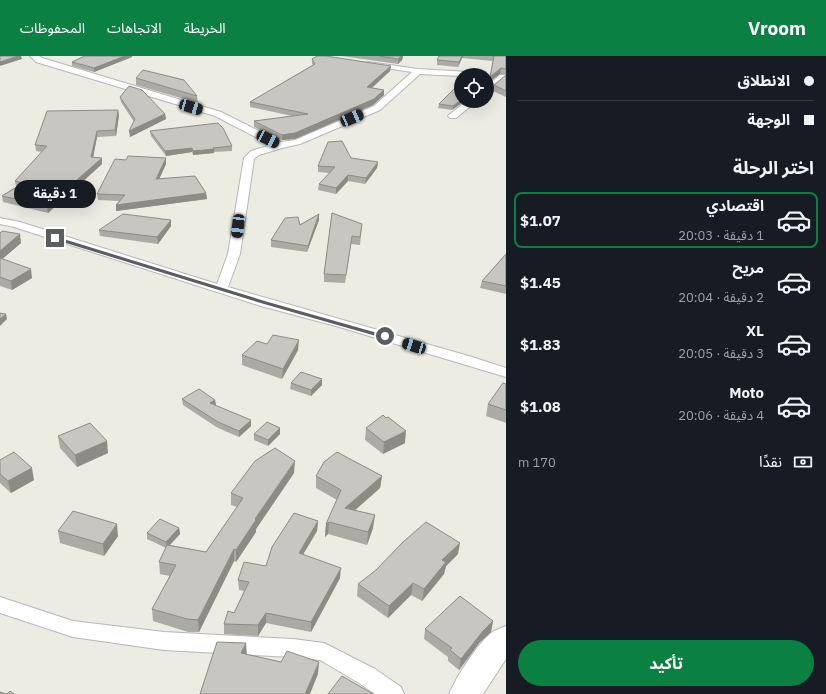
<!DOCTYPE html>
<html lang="ar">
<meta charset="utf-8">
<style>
body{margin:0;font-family:"IBM Plex Sans","Noto Sans Arabic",sans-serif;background:#242831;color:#f1f3f6;direction:rtl;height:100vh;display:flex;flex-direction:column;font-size:15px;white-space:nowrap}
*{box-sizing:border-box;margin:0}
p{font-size:13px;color:#9ea1a6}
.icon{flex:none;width:22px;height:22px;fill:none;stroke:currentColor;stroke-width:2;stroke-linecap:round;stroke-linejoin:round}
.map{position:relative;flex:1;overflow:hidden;direction:ltr}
.sheet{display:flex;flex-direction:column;background:#171b24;width:320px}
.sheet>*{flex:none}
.top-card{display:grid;align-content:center;height:88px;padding:0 12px;background:#171b24}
.buttons{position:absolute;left:454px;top:12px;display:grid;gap:8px}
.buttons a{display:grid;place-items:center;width:40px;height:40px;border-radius:50%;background:#171b24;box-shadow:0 4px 16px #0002;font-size:20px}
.end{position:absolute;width:18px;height:18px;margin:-9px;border:5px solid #5b5d62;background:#fff;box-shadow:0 0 0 2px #fff}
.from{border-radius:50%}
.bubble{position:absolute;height:28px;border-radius:14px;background:#171b24;box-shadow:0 4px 16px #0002;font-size:13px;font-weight:700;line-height:28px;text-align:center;direction:rtl}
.car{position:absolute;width:12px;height:24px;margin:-12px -6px;border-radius:5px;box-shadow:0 0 3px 1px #0007;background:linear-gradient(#222 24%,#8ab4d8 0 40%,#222 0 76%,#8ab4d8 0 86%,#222 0)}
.top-card b{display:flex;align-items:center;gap:14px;height:38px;font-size:15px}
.top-card b+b{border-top:1px solid #363941}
.top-card i{width:10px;height:10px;background:#f1f3f6}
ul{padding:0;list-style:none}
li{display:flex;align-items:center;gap:12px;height:56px;margin:0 8px 6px;padding:0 4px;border:2px solid transparent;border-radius:8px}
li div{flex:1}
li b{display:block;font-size:15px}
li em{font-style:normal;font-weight:700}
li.on{border-color:#0b8043}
li>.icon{width:36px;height:36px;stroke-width:1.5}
h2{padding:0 12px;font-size:18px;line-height:48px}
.pay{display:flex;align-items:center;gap:10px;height:44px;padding:0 12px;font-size:15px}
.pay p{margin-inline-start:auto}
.button{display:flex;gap:8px;margin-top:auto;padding:8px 12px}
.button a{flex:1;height:46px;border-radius:24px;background:#0b8043;color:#fff;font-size:16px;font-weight:700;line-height:46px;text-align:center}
header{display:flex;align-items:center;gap:24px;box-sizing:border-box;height:56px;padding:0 20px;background:#0b8043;color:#fff}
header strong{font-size:19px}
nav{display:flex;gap:22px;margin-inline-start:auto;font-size:14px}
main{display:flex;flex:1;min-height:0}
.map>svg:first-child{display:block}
</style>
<header>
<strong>Vroom</strong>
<nav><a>الخريطة</a><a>الاتجاهات</a><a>المحفوظات</a></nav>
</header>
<main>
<section class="sheet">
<div class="top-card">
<b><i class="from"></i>الانطلاق</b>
<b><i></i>الوجهة</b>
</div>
<h2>اختر الرحلة</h2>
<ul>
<li class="on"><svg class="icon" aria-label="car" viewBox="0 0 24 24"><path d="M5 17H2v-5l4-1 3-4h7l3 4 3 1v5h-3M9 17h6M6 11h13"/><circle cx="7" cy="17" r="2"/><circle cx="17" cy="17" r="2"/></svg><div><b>اقتصادي</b><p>1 دقيقة · 20:03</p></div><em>$1.07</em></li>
<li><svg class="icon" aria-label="car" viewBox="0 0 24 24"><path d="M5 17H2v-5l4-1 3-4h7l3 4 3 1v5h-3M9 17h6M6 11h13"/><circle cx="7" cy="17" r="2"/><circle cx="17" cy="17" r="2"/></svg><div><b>مريح</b><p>2 دقيقة · 20:04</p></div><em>$1.45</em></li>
<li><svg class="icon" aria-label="car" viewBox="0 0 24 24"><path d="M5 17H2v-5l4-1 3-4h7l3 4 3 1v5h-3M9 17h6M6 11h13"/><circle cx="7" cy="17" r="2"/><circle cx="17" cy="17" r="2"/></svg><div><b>XL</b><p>3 دقيقة · 20:05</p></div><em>$1.83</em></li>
<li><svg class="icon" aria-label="car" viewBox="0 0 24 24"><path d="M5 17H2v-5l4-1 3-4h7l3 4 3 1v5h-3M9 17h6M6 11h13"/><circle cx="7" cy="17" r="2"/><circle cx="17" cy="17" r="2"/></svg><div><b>Moto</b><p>4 دقيقة · 20:06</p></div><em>$1.08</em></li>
</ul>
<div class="pay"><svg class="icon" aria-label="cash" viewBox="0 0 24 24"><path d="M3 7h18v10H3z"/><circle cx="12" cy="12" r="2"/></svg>نقدًا<p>170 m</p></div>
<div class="button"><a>تأكيد</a></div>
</section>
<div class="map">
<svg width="506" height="638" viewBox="0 0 506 638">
<rect width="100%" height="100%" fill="#ecece3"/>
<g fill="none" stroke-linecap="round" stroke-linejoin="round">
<defs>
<g id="street">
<path d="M30 0H39L42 2 221 56 281 86 295 84 374 50 412 16 371 10 367 8 368 6 418 13 486 17 487 19 461 20 420 18 380 54 300 88 282 92 259 99 254 103 240 198 228 231 472 301 506 312V321L336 270 261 250 14 171 0 168V162L20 166 217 228 228 198 244 102 251 95 271 89 215 60 36 6Z"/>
<path d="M500 19H506V23L487 37V30Z"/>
<path d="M467 45H477L456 62H450L448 60 450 58Z"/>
<path d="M0 541 73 565 164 576 293 583 324 587 375 613 401 631 404 638H375L359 627 320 604 293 601 164 594 73 581 0 557Z"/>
</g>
<path id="secondary" d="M506 570V603L483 638H449C457 620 478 586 494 575 498 573 502 572 506 570Z"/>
</defs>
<use href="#street" stroke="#b5b7bc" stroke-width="2"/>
<use href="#secondary" stroke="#b5b6bc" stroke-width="2"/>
<use href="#street" fill="#fff" fill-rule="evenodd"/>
<use href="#secondary" fill="#fff" fill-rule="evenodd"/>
</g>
<g fill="#acaaa5">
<path d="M85 0H132V1L94 16 72 10V6Z"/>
<path d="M342 0H403L402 4 398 8Z"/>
<path d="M439 0H506V18H500L489 26 493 5 462 2 458 11 437 9V4Z"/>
<path d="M312 3 391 10 390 15 372 32 384 39 373 49 295 83 282 84 254 71V65L292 60 250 51V46L313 9 312 8Z"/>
<path d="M506 19V41L493 35 494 29Z"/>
<path d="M136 22 197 40 198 47 136 29Z"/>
<path d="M457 30 452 54 438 52 439 48Z"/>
<path d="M120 41 165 58 166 63 130 81 134 66 121 46Z"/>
<path d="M119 59 116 80 97 81 93 101 102 108 48 157 3 146 2 140 16 131 15 125 42 96 36 95 35 89Z"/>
<path d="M150 75 232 90V95L214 96V97L193 99 192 96 166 100 151 80Z"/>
<path d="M166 102V108L159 123 206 137 207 143 116 155V149L119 145 98 144 97 138 126 104Z"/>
<path d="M351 102 378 106 377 112 365 128 348 125 336 138 318 134 319 128 330 117 318 116V110Z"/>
<path d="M332 157 362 168 360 189 351 188 345 227 324 226V218Z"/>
<path d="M319 158V164L307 196 271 191V184Z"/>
<path d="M171 170 158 188 100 180 99 174Z"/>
<path d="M0 177 21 187 2 203 32 222 12 234 0 230Z"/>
<path d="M506 198V238L480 232 482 225Z"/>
<path d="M267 288 298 294 282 323 242 309V299Z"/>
<path d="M322 323V329L311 340 290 333 291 327Z"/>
<path d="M506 328V367L486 360 488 348Z"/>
<path d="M182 343 215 344 216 350 251 370 239 381 218 372 183 349Z"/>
<path d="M280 372V378L268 390 254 384V378Z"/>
<path d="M366 372 405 387 383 398 365 384Z"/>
<path d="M58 380 108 397 77 411 60 392Z"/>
<path d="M0 404 34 424 11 437 0 427Z"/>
<path d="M294 417 256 473V476L236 506 234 505 199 576H188L153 565 152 553 170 520 160 518 159 506 166 492 147 483V477L179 472 180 478 170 489 206 496 237 451 231 449V437Z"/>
<path d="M316 420H382L380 432 355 454 373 472 367 489 328 478 325 481 326 468 337 444 316 432Z"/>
<path d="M318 465 317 475 303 498 340 522 311 576 266 567 258 580 224 578V568L234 557 244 535 239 534 238 524 266 510Z"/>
<path d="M58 475 118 480 104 500 60 487Z"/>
<path d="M458 498 446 510 444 518 422 545 411 539 388 562 357 540 358 528Z"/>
<path d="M493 565 491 576 480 586 459 614 448 605V601L424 583 425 573Z"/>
</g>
<g fill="#8c8b86">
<path d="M18 0H21L22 3 0 10V6Z"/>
<path d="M125 0H132V1L94 16V12Z"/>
<path d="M401 0H403L402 4 398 8V3Z"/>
<path d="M462 0H463L462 2 458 11 459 6Z"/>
<path d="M391 10 390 15 367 36V31Z"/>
<path d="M501 12 500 18 489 26 490 21Z"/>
<path d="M384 34V39L373 49 295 83 282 84V79Z"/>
<path d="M461 44V45H465L452 54 453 50Z"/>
<path d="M118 54 119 59 116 80 115 74Z"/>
<path d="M165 58 166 63 130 81 129 75Z"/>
<path d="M97 75V81L92 107 91 101Z"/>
<path d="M192 92V96L166 100 165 95Z"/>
<path d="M214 93V97L193 99V95Z"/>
<path d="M102 102V108L48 157 47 150Z"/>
<path d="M166 102V108L156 130V123Z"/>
<path d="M378 106 377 112 365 128 366 122Z"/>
<path d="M348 119V125L336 138V132Z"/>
<path d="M206 137 207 143 116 155V149Z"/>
<path d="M319 158V164L307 196 308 190Z"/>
<path d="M171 164V170L158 188 157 181Z"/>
<path d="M20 178 21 187 0 205V195Z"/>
<path d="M31 213 32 222 12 234 11 225Z"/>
<path d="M6 258 7 263 0 270V263Z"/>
<path d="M299 284 298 294 282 323 283 313Z"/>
<path d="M322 323V329L311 340V334Z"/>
<path d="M215 344 216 350 210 347Z"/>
<path d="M251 364V370L239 381V375Z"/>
<path d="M280 372V378L268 390V384Z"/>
<path d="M406 375 405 387 383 398 384 386Z"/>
<path d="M107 385 108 397 77 411 75 399Z"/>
<path d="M295 405 294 417 256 473V476L236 506V494L255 463Z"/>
<path d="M32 412 34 424 11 437 8 425Z"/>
<path d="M382 420 380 432 344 464 345 452Z"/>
<path d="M375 459 373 472 367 489 368 476Z"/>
<path d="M318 465 317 475 298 507 299 497Z"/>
<path d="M329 466 328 478 325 481 326 468Z"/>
<path d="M117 468 118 480 104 500 103 488Z"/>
<path d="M179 472 180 478 167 492 166 486Z"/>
<path d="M460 487 458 498 446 510 444 518 422 545 424 533 442 504Z"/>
<path d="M234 493V505L199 576 198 564Z"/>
<path d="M341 512 340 522 311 576V566Z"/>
<path d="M413 527 411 539 388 562 389 550Z"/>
<path d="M266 557V567L258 580V569Z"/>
<path d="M493 565 491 576 480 586 459 614 461 603 483 575Z"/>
<path d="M246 587 247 600 241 597Z"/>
<path d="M319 606 318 618 310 638H305Z"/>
</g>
<g fill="#c8c6c0" stroke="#8c8b86">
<path d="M0 0H18L0 6Z"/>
<path d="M85 0H125L94 12 72 6Z"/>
<path d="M317 0H326L391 10 367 31 384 34 374 43 295 77 282 79 254 65 308 58 250 46 315 8 312 3Z"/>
<path d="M379 0H401L398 3Z"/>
<path d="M439 0H462L459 6 437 4Z"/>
<path d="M492 0H506V13L501 12 490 21 494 0Z"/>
<path d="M143 14 184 24 197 40 136 22Z"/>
<path d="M506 19V35L494 29Z"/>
<path d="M129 30 142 34 165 58 129 75 135 63 120 41Z"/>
<path d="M457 30 461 31V44L453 50 439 48Z"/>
<path d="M118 54 115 74 97 75 91 101 102 102 47 150 2 140 23 127 15 125 47 90 35 89 47 55Z"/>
<path d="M218 67 223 72 232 90 213 92 214 93 193 95 192 92 165 95 150 75Z"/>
<path d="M342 85 351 102 378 106 366 122 348 119 336 132 319 128 335 111 318 110 328 86Z"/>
<path d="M128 100 166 102 156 123 195 120 206 137 116 149 125 139 97 138 115 103 126 104Z"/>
<path d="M332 157 362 168 360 181 352 180 346 219 324 218Z"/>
<path d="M123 158 171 164 157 181 99 174Z"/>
<path d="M319 158 308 190 271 184 285 162 298 161 300 169Z"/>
<path d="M2 175 20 178 0 195V177Z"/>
<path d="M506 198V230L482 225Z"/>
<path d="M0 202 31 213 11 225 0 221Z"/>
<path d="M0 257 6 258 0 263Z"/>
<path d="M273 279 299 284 283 313 242 299 257 285 267 288Z"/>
<path d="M301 316 322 323 311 334 291 327Z"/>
<path d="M503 327 506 328V354L488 348Z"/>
<path d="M199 333 215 344 210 347 251 364 239 375 218 366 182 343Z"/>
<path d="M383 359 386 362 388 361 406 375 384 386 366 372Z"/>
<path d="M267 366 280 372 268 384 254 378Z"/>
<path d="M90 367 107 385 75 399 58 380Z"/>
<path d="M275 392 295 405 255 463 256 464 236 494 234 493 198 564 187 563 152 553 176 509 159 506 167 489 206 496 243 442 231 437 255 405Z"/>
<path d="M14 396 32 412 8 425 0 418V404Z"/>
<path d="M337 396 382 420 345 452 375 459 368 476 329 466 326 468 341 434 316 420 324 406Z"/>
<path d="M73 455 117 468 103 488 58 475Z"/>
<path d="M294 457 318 465 299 497 341 512 311 566 266 557 258 569 224 568 228 555 234 557 249 526 238 524 244 506 266 510 272 491Z"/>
<path d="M160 463 179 472 166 486 147 477Z"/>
<path d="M426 466 460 487 442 504 446 506 424 533 413 527 389 550 358 528 376 514 402 487Z"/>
<path d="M460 540 493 565 483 575 461 603 450 594 452 592 425 573Z"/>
<path d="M217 586 246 587 241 597 281 606 287 595 319 606 305 638H200Z"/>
<path d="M342 620 373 638H328Z"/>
<path d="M10 635 14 638H0V636L7 638Z"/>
</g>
<path fill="#5b5d62" d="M53 181H57L268 246 388 280 383 282 264 248 53 183Z"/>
</svg>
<div class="buttons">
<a><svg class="icon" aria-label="locate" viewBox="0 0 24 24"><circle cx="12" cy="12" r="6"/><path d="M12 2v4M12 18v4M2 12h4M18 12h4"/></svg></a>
</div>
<i class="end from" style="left:385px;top:280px"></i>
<i class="end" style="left:55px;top:182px"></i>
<div class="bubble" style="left:14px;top:124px;width:82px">1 دقيقة</div>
<i class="car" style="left:191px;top:51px;rotate:106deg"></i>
<i class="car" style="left:352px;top:62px;rotate:67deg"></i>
<i class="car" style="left:268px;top:83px;rotate:116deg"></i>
<i class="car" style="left:238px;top:170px;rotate:187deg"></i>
<i class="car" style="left:414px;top:290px;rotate:287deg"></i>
</div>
</main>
